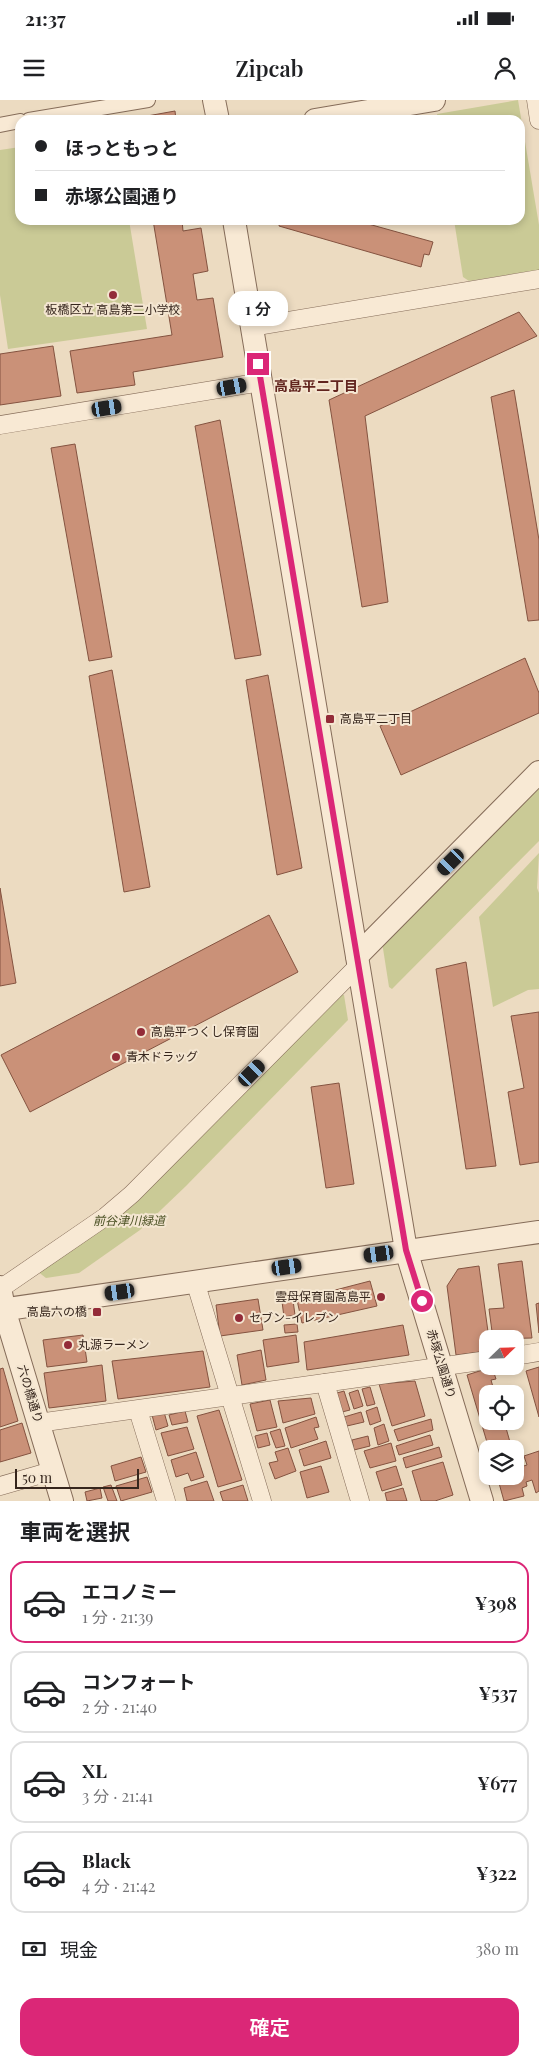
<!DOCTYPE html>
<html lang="ja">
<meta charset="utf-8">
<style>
body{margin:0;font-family:"Playfair Display","Noto Sans JP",serif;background:#f2f2f2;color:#202124;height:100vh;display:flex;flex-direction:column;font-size:19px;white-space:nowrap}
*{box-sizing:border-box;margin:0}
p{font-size:16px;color:#757577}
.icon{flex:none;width:28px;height:28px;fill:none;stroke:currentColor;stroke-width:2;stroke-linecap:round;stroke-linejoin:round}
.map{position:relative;height:1401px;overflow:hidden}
.drawer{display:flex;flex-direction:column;background:#fff;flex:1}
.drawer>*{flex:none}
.banner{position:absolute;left:15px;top:15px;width:510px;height:110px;border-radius:15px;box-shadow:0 2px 8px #0003;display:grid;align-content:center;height:110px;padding:0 20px;background:#fff}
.needle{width:32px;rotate:67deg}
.buttons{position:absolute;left:479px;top:1230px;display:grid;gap:10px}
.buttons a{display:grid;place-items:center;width:45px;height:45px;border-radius:10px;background:#fff;box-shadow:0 2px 8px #0003;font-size:25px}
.scale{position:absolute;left:15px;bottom:12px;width:124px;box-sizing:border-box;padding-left:5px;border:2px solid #36261d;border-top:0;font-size:14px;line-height:18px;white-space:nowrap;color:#36261d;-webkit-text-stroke:4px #f4e6d1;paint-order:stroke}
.end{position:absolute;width:22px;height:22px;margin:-11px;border:6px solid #db2777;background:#fff;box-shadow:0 0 0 2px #fff}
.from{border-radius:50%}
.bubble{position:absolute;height:35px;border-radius:15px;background:#fff;box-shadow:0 2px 8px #0003;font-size:16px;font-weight:600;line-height:35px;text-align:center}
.car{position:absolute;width:15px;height:30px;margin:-15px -8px;border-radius:6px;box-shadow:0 0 4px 1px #0007;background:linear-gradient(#222 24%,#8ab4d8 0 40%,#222 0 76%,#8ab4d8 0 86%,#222 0)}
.banner b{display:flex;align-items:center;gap:18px;height:48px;font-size:19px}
.banner b+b{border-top:1px solid #e0e0e0}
.banner i{width:12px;height:12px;background:#202124}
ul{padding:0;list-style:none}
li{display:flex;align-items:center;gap:15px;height:82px;margin:0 10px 8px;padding:0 10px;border:2px solid #e0e0e0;border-radius:15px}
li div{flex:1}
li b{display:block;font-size:19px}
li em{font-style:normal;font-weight:600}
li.current{border-color:#db2777}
li>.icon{width:45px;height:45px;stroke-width:1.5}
h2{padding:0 20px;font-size:22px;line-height:60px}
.pay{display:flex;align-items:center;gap:12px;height:55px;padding:0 20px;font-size:19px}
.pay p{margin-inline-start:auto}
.cta{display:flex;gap:10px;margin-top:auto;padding:10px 20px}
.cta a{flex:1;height:58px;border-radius:15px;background:#db2777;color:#fff;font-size:20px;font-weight:600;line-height:58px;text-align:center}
.status{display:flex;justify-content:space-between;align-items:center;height:35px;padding:0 25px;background:#fff;direction:ltr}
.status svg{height:14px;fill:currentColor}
header{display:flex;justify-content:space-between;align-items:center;height:65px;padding:0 20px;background:#fff;font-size:22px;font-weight:600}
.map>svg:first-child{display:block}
</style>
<div class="status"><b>21:37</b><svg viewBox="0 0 49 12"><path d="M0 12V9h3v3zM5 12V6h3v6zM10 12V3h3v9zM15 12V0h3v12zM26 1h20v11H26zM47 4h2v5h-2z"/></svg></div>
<header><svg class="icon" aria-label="menu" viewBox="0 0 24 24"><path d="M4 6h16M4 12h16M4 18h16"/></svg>Zipcab<svg class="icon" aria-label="person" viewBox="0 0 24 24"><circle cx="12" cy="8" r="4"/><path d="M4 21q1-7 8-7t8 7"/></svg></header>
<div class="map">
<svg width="539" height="1401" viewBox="0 0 539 1401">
<rect width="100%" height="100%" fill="#ecdbc1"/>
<g fill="#caca96">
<path d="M518 0 539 125V170L469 181 463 177 454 120H520V20H438L437 14Z"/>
<path d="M20 47V120H129L147 229 8 249 0 195V50Z"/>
<path d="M539 683V741L392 889 389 887 382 842Z"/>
<path d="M539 753 537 788 539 793V889L528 890 493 907 479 817Z"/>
<path d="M339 893 344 895 348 920 186 1086 140 1130 79 1173 46 1178 37 1171Z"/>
</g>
<g fill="#ca9178" stroke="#845340">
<path d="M175 11 176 20H136V18Z"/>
<path d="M153 120H182L183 131 201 128 208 171 193 174 197 200 213 198 223 257 133 272 135 285 77 293 70 251 172 235Z"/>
<path d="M280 120H354L433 142 429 155 424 154 421 167 279 126Z"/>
<path d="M519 212 537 236 365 316 388 502 362 507 329 300Z"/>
<path d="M53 246 61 296 0 305V254Z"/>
<path d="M514 290 539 440V520L528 521 491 297Z"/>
<path d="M220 320 261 555 235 559 195 326Z"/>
<path d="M75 344 112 557 89 561 51 348Z"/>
<path d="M525 558 539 593V613L401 675 380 626Z"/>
<path d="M112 570 150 787 124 792 89 576Z"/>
<path d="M268 575 302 768 277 775 246 580Z"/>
<path d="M0 788 16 883 0 886Z"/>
<path d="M269 815 298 872 30 1012 1 955Z"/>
<path d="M466 862 496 1066 466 1069 436 869Z"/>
<path d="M539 912V1062L520 1065 508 992 524 988 511 916Z"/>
<path d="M339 983 354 1084 326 1088 311 987Z"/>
<path d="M522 1161 532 1238 493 1239 489 1209 504 1208 498 1164Z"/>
<path d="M479 1166 489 1239 488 1251 456 1255 447 1186 458 1169Z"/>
<path d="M370 1181 377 1206 302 1223 297 1200Z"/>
<path d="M292 1193 295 1215 284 1217 281 1194Z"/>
<path d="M258 1199 263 1230 220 1236 216 1205Z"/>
<path d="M539 1203V1233L536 1204Z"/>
<path d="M297 1224 298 1232 285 1233 284 1225Z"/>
<path d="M403 1225 409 1255 307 1270 304 1242Z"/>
<path d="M83 1235 87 1262 47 1267 43 1240Z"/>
<path d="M296 1235 299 1262 267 1267 263 1240Z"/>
<path d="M261 1250 266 1280 242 1285 237 1255Z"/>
<path d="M203 1251 210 1287 118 1299 112 1261Z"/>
<path d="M102 1265 106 1301 49 1308 44 1273Z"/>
<path d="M492 1267 496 1279 491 1280 495 1294H488V1321H504L512 1349H489L467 1275Z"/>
<path d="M539 1267V1317L526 1271Z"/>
<path d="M3 1268 18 1321 0 1327V1269Z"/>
<path d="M415 1281 425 1316 392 1326 379 1284Z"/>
<path d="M370 1287 375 1304 367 1306 362 1289Z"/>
<path d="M358 1290 363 1306 354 1309 349 1293Z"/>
<path d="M344 1291 350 1310 342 1312 337 1293Z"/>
<path d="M311 1298 315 1314 283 1323 278 1301Z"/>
<path d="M270 1300 277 1327 257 1331 250 1304Z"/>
<path d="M377 1307 381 1321 370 1325 366 1311Z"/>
<path d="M219 1310 242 1380 218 1387 197 1316Z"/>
<path d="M185 1311 188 1322 172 1325 169 1315Z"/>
<path d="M164 1312 168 1326 156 1330 152 1315Z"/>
<path d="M361 1312 364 1322 347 1326 344 1317Z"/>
<path d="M316 1317 319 1327 314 1328 318 1339 291 1348 285 1328Z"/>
<path d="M431 1319 433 1330 398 1341 394 1330Z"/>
<path d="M22 1323 31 1353 0 1362V1330Z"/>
<path d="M384 1324 389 1341 378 1345 374 1328Z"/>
<path d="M187 1327 194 1349 168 1356 161 1333Z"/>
<path d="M280 1329 285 1346 276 1348 270 1332Z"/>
<path d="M267 1333 270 1345 258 1348 255 1336Z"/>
<path d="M430 1335 433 1345 399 1355 396 1346Z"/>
<path d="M368 1336 370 1346 354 1350 352 1340Z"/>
<path d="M326 1341 331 1358 304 1366 299 1350Z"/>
<path d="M391 1343 396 1361 370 1368 364 1351Z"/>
<path d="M439 1347 442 1357 406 1368 403 1358Z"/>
<path d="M288 1348 296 1371 275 1379 269 1363 278 1361 275 1352Z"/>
<path d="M539 1351V1391L536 1393 532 1380 526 1382 527 1386 522 1388 524 1396 504 1401 497 1376H515V1362L517 1368 527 1365 524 1356Z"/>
<path d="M196 1352 204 1377 191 1381 188 1373 176 1377 171 1360Z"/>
<path d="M141 1357 146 1372 115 1381 111 1366Z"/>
<path d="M443 1362 453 1395 435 1401H421L412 1371Z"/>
<path d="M321 1366 329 1392 307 1398 300 1372Z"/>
<path d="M396 1366 402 1385 382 1391 376 1372Z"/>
<path d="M147 1377 152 1392 121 1401 116 1386Z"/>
<path d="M207 1381 214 1401H187L184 1388Z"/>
<path d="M111 1385 117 1401H108L103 1387Z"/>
<path d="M243 1385 248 1401H223L220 1392Z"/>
<path d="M100 1388 102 1398 87 1401 85 1392Z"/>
<path d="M403 1388 407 1401H387L385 1393Z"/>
</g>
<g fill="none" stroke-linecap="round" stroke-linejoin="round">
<defs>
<g id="pedestrian">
<path d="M29 20 148 0"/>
<path d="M0 25 20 21"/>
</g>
<g id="minor">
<path d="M536 0 539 20"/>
<path d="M252 227 539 179"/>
<path d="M0 325 261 282"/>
<path d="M195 1181 262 1401"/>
<path d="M0 1189 105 1117 132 1094 359 865"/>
<path d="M515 1256 539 1252"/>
<path d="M325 1283 360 1401"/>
<path d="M138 1310 166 1401"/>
<path d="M38 1323 488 1260"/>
<path d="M0 1386 52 1371"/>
</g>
<g id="tertiary">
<path d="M214 0 218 20"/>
<path d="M315 20 434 0"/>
<path d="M234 120 406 1150 482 1401"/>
<path d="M357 856 539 672"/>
<path d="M0 1187 4 1209 62 1401"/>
<path d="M0 1210 539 1132"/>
</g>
</defs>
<use href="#pedestrian" stroke="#856c59" stroke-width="16"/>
<use href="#minor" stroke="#856c59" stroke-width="19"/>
<use href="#tertiary" stroke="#856c59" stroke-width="24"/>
<use href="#pedestrian" stroke="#f8e9d4" stroke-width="14"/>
<use href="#minor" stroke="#f8e9d4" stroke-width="18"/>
<use href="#tertiary" stroke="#f8e9d4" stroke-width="22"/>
</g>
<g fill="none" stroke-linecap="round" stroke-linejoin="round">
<path stroke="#db2777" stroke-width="6" d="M258 264 406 1150 422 1201"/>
</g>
<g fill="#932b38" stroke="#f4e6d1" stroke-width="2">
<circle cx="113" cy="195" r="5"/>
<rect x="325" y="614" width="10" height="10" rx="2.5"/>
<circle cx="141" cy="932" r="5"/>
<circle cx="116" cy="957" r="5"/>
<circle cx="381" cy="1197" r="5"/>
<rect x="92" y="1207" width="10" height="10" rx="2.5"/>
<circle cx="239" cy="1218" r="5"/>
<circle cx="68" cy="1245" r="5"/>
</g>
<g text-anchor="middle" stroke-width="4" stroke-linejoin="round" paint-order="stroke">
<g font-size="12" fill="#36261d" stroke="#f4e6d1" text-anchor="start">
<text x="113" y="214" text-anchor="middle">板橋区立 高島第二小学校</text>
<text x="340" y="623">高島平二丁目</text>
<text x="151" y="936">高島平つくし保育園</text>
<text x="126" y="961">青木ドラッグ</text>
<text x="371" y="1201" text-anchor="end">雲母保育園高島平</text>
<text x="87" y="1216" text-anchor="end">高島六の橋</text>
<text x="249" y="1222">セブン-イレブン</text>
<text x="78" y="1249">丸源ラーメン</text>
</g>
<g font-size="12" font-style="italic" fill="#4b5124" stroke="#f4e6d1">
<text x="129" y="1125">前谷津川緑道</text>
</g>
<g font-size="12" fill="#36261d" stroke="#f4e6d1">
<text transform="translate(441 1264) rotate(73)" y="4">赤塚公園通り</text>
<text transform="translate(30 1294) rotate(73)" y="4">六の橋通り</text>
</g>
<g font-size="14" font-weight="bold" fill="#61241e" stroke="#f4e6d1">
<text x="316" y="291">高島平二丁目</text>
</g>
</g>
</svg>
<div class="buttons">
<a><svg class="needle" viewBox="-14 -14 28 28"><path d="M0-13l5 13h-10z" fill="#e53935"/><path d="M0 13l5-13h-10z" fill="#757577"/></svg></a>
<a><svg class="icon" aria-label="locate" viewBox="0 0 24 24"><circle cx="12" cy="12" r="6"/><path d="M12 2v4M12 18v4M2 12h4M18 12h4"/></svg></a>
<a><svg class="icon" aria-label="layers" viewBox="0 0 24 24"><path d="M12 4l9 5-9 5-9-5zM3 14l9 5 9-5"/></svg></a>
</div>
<div class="scale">50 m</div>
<i class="end from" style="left:422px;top:1201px"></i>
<i class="end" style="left:258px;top:264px"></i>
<div class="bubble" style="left:228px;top:191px;width:60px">1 分</div>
<i class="car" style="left:232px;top:287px;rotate:80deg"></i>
<i class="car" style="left:107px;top:308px;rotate:81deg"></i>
<i class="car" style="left:451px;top:762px;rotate:225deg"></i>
<i class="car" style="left:252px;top:973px;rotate:45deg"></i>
<i class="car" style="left:379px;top:1154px;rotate:262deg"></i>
<i class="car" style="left:287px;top:1167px;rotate:82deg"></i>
<i class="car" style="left:120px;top:1192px;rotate:262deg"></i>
<div class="banner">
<b><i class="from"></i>ほっともっと</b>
<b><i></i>赤塚公園通り</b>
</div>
</div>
<section class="drawer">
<h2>車両を選択</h2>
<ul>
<li class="current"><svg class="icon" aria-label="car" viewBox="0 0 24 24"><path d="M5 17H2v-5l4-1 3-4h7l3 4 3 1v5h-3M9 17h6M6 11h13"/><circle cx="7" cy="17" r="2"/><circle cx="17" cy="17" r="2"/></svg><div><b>エコノミー</b><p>1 分 · 21:39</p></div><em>¥398</em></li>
<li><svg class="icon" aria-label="car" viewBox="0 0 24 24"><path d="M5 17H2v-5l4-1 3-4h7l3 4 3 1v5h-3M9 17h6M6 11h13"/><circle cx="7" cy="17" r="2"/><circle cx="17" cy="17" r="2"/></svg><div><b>コンフォート</b><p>2 分 · 21:40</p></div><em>¥537</em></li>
<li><svg class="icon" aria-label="car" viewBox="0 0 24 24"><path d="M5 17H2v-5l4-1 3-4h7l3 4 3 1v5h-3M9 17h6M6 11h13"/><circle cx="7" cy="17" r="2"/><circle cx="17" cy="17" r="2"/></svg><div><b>XL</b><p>3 分 · 21:41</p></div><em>¥677</em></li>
<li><svg class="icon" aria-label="car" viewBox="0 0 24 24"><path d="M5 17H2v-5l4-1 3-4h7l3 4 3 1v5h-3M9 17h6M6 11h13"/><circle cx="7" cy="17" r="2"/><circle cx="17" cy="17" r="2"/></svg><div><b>Black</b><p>4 分 · 21:42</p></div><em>¥322</em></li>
</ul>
<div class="pay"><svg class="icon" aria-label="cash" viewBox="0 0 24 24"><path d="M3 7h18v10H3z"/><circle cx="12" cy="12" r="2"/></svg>現金<p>380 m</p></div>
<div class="cta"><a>確定</a></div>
</section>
